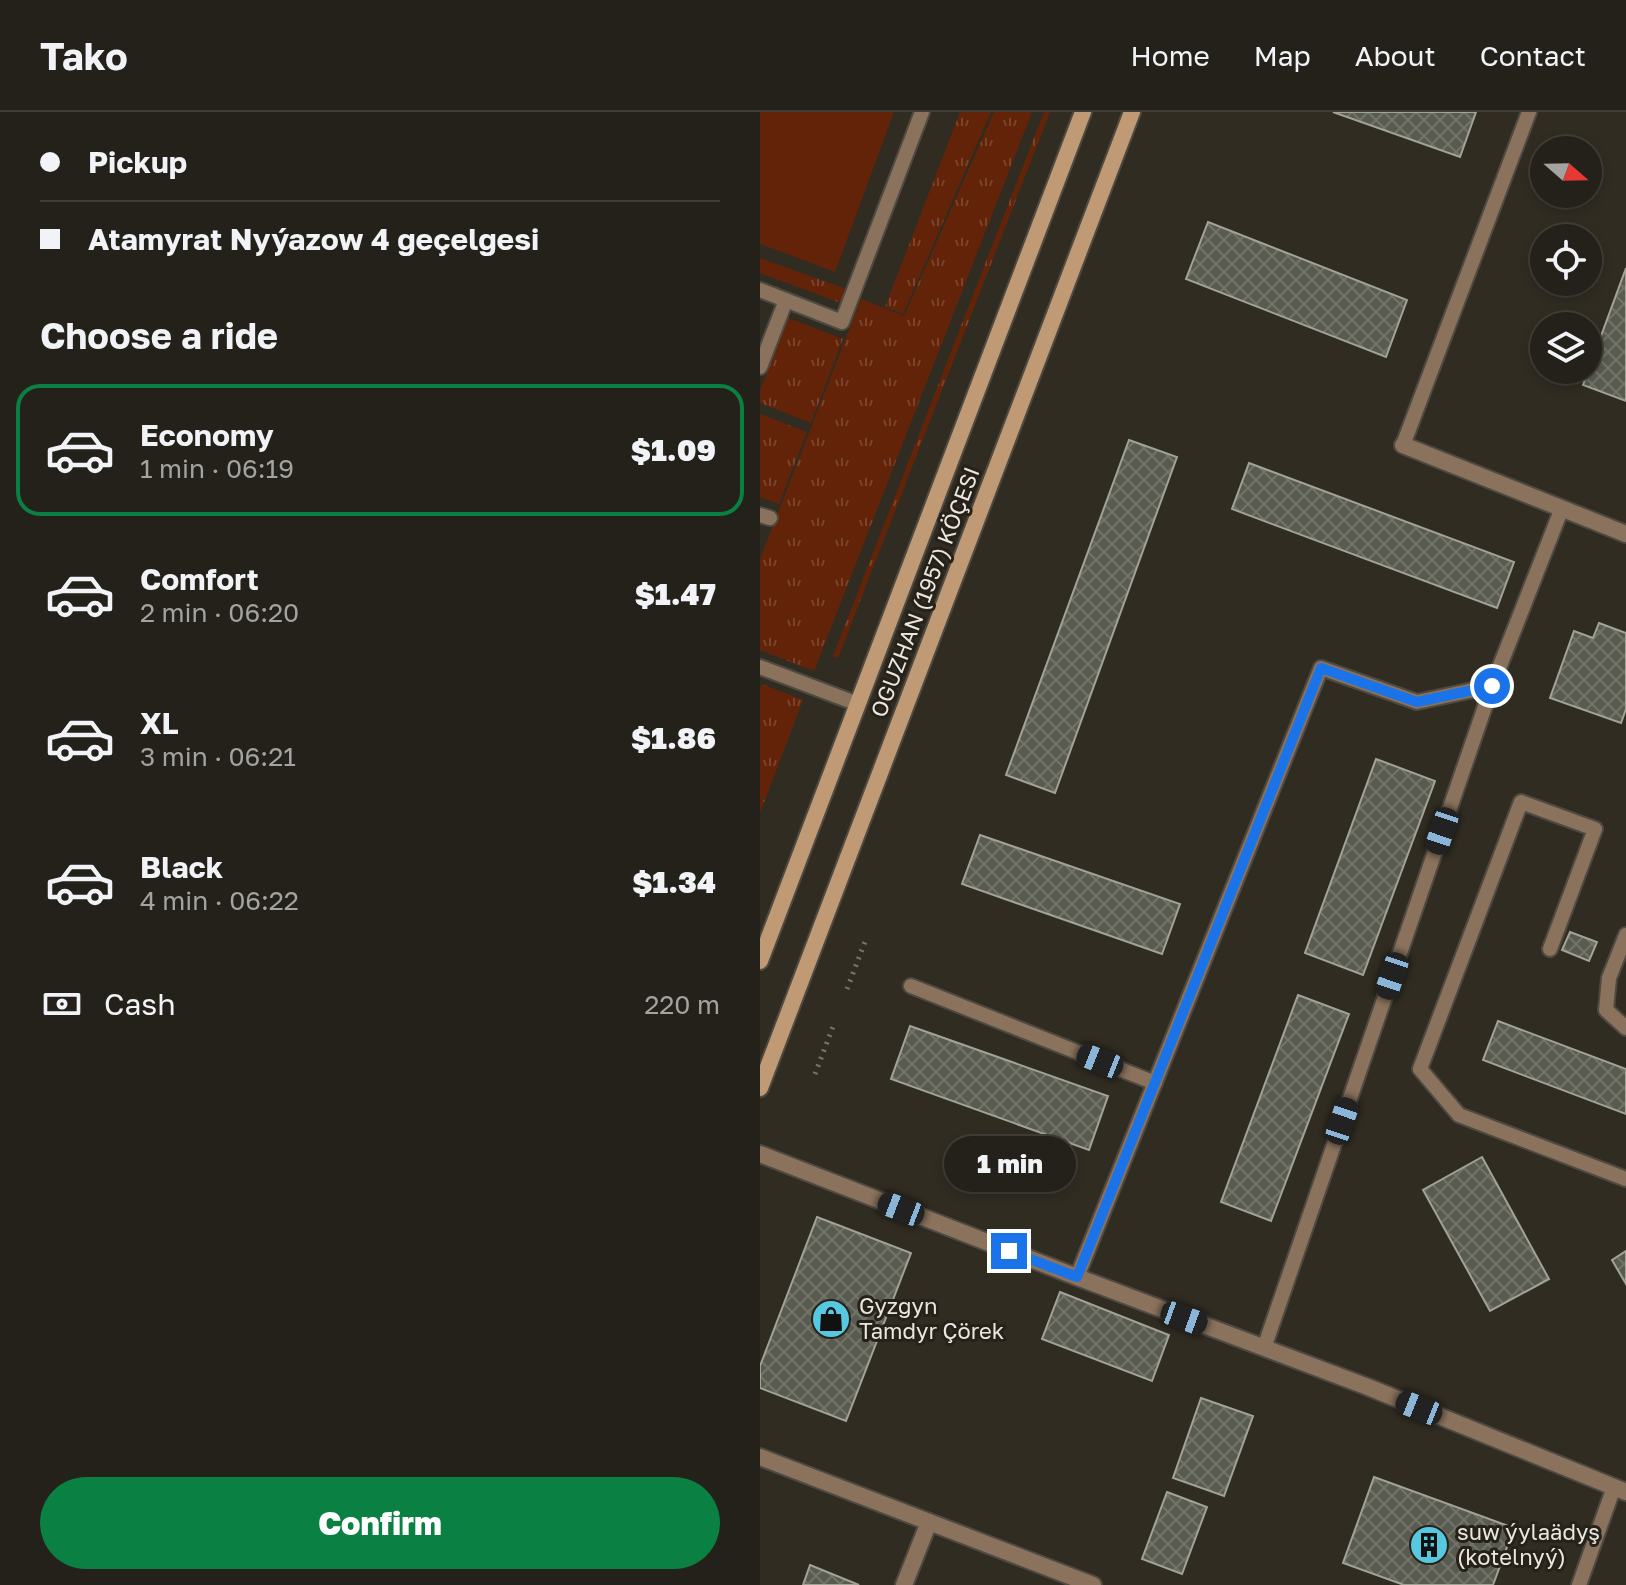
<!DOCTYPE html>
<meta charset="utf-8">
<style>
body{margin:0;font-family:"Golos Text",sans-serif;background:#302e27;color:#f1f3f6;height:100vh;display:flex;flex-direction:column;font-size:30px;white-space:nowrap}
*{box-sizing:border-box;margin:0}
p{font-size:26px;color:#a3a3a2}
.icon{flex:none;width:44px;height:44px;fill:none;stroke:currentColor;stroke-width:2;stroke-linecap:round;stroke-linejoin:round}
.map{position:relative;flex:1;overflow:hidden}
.drawer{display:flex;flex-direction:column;background:#24211a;width:760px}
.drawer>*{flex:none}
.hud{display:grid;align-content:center;height:176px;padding:0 40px;background:#24211a}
.needle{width:52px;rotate:110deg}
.controls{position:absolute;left:770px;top:24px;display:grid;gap:16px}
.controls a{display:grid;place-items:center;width:72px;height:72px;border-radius:50%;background:#24211a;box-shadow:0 4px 12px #0003,0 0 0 2px #413e39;font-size:40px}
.end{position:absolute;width:36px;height:36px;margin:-18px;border:10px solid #1a73e8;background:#fff;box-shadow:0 0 0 4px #fff}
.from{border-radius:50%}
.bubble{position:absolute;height:56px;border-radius:28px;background:#24211a;box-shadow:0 4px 12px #0003,0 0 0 2px #413e39;font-size:26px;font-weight:800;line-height:56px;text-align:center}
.car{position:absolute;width:24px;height:48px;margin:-24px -12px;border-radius:10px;box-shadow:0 0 6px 2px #0007;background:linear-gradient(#222 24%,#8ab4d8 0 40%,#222 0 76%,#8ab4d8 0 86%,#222 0)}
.hud b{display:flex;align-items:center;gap:28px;height:76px;font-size:30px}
.hud b+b{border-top:2px solid #413e39}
.hud i{width:20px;height:20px;background:#f1f3f6}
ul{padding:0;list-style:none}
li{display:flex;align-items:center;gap:24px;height:132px;margin:0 16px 12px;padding:0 24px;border:4px solid transparent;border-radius:24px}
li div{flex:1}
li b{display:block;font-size:30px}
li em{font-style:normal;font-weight:800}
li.on{border-color:#0b8043}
li>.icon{width:72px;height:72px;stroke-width:1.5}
h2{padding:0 40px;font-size:36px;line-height:96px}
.pay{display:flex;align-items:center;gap:20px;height:88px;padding:0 40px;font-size:30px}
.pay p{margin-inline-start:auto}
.action{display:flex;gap:16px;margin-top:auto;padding:16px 40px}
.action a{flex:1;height:92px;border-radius:48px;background:#0b8043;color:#fff;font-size:32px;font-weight:800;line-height:92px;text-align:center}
header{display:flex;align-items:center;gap:48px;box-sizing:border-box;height:112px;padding:0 40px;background:#24211a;border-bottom:2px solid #413e39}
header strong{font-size:38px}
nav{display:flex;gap:44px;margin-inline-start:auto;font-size:28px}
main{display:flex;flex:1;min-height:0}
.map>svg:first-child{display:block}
</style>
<header>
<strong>Tako</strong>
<nav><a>Home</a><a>Map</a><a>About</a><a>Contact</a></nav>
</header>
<main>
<section class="drawer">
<div class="hud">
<b><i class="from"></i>Pickup</b>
<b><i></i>Atamyrat Nyýazow 4 geçelgesi</b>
</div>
<h2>Choose a ride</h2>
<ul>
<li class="on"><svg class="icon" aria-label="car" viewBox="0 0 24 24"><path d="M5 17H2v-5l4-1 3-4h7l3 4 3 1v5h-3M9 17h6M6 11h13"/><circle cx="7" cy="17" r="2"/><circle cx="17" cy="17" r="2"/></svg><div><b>Economy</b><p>1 min · 06:19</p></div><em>$1.09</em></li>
<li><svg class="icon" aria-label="car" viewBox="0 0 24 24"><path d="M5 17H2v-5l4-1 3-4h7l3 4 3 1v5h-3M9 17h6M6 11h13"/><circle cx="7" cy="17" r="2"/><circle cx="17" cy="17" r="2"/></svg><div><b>Comfort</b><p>2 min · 06:20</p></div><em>$1.47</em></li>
<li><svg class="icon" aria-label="car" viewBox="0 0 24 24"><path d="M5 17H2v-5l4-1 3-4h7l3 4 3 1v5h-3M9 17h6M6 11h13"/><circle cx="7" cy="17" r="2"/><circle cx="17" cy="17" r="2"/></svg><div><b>XL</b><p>3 min · 06:21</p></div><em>$1.86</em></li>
<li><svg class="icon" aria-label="car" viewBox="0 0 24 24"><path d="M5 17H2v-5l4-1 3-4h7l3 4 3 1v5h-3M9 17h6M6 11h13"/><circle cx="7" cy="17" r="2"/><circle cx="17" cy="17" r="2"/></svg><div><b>Black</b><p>4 min · 06:22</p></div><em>$1.34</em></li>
</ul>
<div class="pay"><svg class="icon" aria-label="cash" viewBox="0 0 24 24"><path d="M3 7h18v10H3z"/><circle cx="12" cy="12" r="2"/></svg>Cash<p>220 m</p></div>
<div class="action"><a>Confirm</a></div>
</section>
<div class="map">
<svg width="866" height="1473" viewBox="0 0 866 1473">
<defs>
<pattern id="grass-tufts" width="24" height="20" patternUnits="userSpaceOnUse" patternTransform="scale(2)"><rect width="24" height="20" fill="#622308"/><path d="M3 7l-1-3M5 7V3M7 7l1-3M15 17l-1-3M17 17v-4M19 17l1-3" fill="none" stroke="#79432c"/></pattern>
<pattern id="building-cross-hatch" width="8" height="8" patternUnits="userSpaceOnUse" patternTransform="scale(2)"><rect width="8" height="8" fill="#5a5b50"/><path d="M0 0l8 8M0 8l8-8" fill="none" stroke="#727369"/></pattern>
</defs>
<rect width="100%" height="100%" fill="#302c22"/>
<g fill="url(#grass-tufts)">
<path d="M200 0H231L143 202 125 195Z"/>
<path d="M234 0H272L54 559 0 538V447L101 187 144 204Z"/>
<path d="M284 0H290L78 546 73 544Z"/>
<path d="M0 146 86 177 81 191 0 161Z"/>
<path d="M28 206 83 227 51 311 0 291V279Z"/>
<path d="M0 302 47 320 19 392 0 385Z"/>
<path d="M2 572 43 588 0 701V576Z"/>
</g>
<path fill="#622308" d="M0 0H134L75 160 0 132Z"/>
<g fill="url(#building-cross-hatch)" stroke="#a1a397" stroke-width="2">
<path d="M573 0H716L700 45Z"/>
<path d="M448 110 647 188 626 245 426 167Z"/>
<path d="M866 156V289L823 273Z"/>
<path d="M369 328 417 345 295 681 246 663Z"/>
<path d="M489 351 754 450 737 496 472 397Z"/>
<path d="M839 511 866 521V597L861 611 790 586 814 519 833 526Z"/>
<path d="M616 647 675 669 603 863 545 841Z"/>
<path d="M220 723 420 792 402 842 202 772Z"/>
<path d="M810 820 837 830 829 849 802 838Z"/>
<path d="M538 883 589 902 511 1109 461 1090Z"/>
<path d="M738 909 866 957V1002L723 948Z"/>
<path d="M150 914 348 984 329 1038 131 967Z"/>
<path d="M722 1045 789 1167 730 1199 663 1078Z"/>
<path d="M57 1105 151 1141 86 1309 0 1276V1254Z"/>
<path d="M866 1139V1172L852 1148Z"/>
<path d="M300 1180 409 1223 392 1269 282 1227Z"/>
<path d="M441 1286 493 1304 464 1384 413 1366Z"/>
<path d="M614 1365 754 1416 733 1473H644L583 1451Z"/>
<path d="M407 1380 447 1395 422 1462 382 1447Z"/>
<path d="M50 1453 99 1473H43Z"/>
</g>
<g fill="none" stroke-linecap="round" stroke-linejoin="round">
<defs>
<g id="service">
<path d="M0 178 82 210 162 0"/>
<path d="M0 255 26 188"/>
<path d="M643 333 769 0"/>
<path d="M0 403 10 406"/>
<path d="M0 555 98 592"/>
<path d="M866 823 849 866 846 898 866 916"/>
<path d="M790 837 835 717 761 690 660 957 699 1003 866 1067"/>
<path d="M151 874 395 971"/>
<path d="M317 1165 561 556 657 590 732 574 802 396"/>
<path d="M504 1236 732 574"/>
<path d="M819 1473 854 1375"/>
</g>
<g id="minor">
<path d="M643 333 866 422"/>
<path d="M0 1042 317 1165 608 1275 866 1380"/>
<path d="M0 1345 333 1473"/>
<path d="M144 1473 169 1410"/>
</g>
<g id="secondary">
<path d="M0 849 323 0"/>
<path d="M0 976 372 0"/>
</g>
</defs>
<use href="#service" stroke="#4e4a41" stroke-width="18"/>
<use href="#minor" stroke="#4e4a41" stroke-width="20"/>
<use href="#secondary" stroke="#4e4a41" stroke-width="20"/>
<g stroke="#77736b" stroke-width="5" stroke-dasharray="2 6" stroke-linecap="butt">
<path d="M87 877 106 827"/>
<path d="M55 962 74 912"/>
</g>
<use href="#service" stroke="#8a725c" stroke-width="14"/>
<use href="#minor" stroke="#8a725c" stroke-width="16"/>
<use href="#secondary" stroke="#c09a75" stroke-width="16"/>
</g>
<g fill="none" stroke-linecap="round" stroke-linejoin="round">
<path stroke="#1a73e8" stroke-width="10" d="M249 1139 317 1165 561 556 657 590 732 574"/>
</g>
<defs>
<symbol id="shop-disc" viewBox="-11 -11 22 22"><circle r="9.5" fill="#56c9e1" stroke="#262219"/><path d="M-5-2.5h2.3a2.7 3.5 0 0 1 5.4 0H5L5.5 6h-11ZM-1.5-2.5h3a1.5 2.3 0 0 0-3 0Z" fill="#111"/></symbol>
<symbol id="building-disc" viewBox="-11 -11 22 22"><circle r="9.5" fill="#56c9e1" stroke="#262219"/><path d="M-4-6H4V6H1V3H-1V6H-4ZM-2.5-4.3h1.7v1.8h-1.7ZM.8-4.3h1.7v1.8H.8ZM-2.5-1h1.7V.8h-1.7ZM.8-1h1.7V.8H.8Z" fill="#111"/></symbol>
</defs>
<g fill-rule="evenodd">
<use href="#shop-disc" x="49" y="1185" width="44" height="44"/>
<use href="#building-disc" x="647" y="1411" width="44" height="44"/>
</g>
<g text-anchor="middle" stroke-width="6" stroke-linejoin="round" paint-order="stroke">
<g font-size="22" fill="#eae7e1" stroke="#262219">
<text transform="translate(165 480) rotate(-69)" y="8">OGUZHAN (1957) KÖÇESI</text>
</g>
<g font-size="22" fill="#eae7e1" stroke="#262219" text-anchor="start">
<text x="99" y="1202">Gyzgyn<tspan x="99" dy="25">Tamdyr Çörek</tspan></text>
<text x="697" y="1428">suw ýylaädyş<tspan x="697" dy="25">(kotelnyý)</tspan></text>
</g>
</g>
</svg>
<div class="controls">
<a><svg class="needle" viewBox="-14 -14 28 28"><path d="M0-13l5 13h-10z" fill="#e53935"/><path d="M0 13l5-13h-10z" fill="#a3a3a2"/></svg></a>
<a><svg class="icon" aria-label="locate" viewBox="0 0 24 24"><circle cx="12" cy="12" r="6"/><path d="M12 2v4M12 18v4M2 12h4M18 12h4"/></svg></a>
<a><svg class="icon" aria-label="layers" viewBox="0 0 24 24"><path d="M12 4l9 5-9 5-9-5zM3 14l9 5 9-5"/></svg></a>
</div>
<i class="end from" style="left:732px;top:574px"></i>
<i class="end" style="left:249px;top:1139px"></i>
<div class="bubble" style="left:184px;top:1024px;width:132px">1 min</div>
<i class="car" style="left:682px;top:719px;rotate:199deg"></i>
<i class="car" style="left:632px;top:864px;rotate:199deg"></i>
<i class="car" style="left:340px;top:949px;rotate:292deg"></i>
<i class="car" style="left:582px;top:1009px;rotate:19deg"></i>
<i class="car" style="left:141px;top:1097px;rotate:291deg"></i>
<i class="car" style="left:424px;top:1206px;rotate:110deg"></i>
<i class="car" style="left:659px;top:1296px;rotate:292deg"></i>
</div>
</main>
